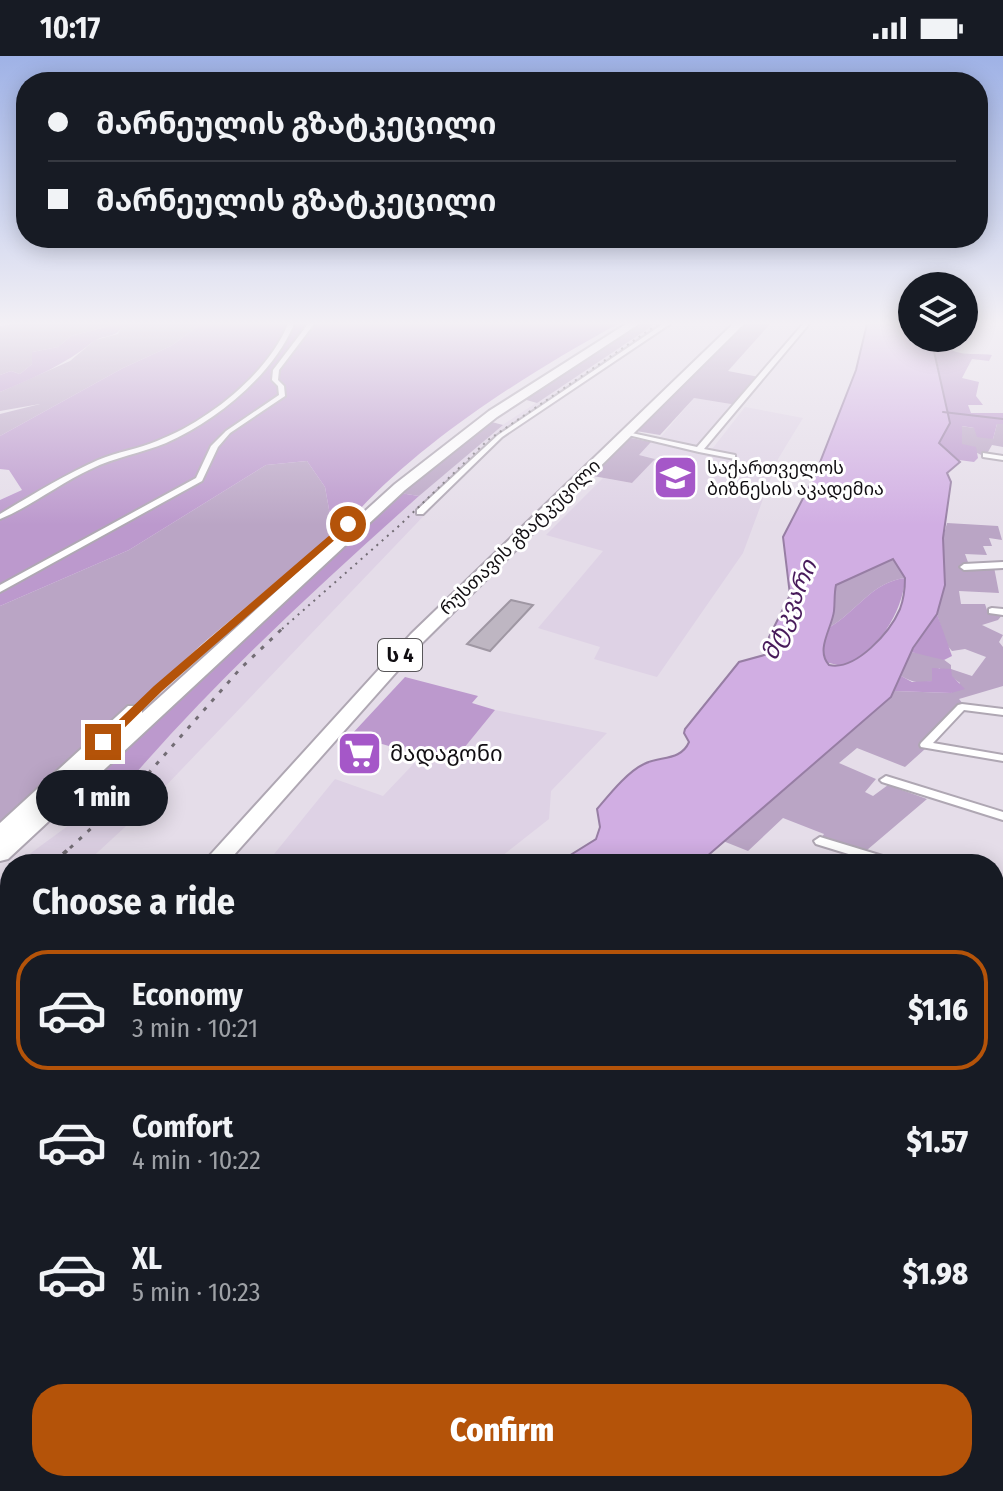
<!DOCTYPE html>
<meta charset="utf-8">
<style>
body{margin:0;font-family:"Fira Sans Condensed","Noto Sans Georgian",sans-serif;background:#242831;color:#f1f3f6;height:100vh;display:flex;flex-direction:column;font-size:30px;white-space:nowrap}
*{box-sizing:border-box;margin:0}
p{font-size:26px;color:#9ea1a6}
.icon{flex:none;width:44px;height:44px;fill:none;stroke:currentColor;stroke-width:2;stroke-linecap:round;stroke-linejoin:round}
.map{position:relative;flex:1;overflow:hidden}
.drawer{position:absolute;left:0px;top:798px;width:1004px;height:638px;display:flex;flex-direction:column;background:#171b24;border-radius:32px 32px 0 0;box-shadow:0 4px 20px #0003}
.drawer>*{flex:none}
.guide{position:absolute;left:16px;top:16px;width:972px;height:176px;border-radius:32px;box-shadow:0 4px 20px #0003;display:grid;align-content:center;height:176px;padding:0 32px;background:#171b24}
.buttons{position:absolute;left:898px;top:216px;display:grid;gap:16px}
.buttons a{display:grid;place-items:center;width:80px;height:80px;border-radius:50%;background:#171b24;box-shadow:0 4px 20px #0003;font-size:40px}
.end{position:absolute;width:36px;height:36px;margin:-18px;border:10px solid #b45309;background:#fff;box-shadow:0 0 0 4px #fff}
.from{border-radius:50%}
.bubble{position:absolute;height:56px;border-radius:28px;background:#171b24;box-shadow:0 4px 20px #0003;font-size:26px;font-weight:800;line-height:56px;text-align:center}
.guide b{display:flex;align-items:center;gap:28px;height:76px;font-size:30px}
.guide b+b{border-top:2px solid #363941}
.guide i{width:20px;height:20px;background:#f1f3f6}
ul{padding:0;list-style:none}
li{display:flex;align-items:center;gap:24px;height:120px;margin:0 16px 12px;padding:0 16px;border:4px solid transparent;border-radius:32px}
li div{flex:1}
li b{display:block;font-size:30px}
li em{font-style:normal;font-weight:800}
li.active{border-color:#b45309}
li>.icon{width:72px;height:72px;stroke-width:1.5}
h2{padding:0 32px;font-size:36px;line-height:96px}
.button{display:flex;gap:16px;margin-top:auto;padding:16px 32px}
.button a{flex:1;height:92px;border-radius:32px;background:#b45309;color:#fff;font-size:32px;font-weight:800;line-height:92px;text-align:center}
.status{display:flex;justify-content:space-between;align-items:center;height:56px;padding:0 40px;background:#171b24;direction:ltr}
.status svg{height:22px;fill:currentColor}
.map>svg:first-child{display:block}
</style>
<div class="status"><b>10:17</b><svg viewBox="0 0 49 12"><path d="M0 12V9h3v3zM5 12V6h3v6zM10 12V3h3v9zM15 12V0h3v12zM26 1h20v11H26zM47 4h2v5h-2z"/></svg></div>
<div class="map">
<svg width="1003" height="1435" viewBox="0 0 1003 1435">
<rect width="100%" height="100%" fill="#e5dde9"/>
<g fill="#ded2e5">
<path d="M655 268H663L601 316 500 380 138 759 85 808H16L129 725 188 657 293 552 489 378Z"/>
<path d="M694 342 737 349 700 391 659 383Z"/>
<path d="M745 351 803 362 778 403 743 497 657 621 594 603 600 591 538 572 603 495 546 479 603 422 632 427 654 402 638 399 651 386 709 397Z"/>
<path d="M495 654 607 677 551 735 549 763 492 808H266L335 723 383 740 422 699 451 708Z"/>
<path d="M10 813V876L0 885V822Z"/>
</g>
<g fill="#baa5c5">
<path d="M15 268H116L71 280 58 291 32 296V308L20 318 11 315 0 319V270Z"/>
<path d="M145 268H201L171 290 123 312 0 380V358L40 348 0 355V336L70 305 95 284 118 278 121 272Z"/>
<path d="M640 268H655L537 347 523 343Z"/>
<path d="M746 268H770L728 315 759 321 737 349 694 342 660 379 636 375Z"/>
<path d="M488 365 503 369 419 440 400 437Z"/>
<path d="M997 368H1003V391L992 389 985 401 962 389 961 370 974 372 993 383Z"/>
<path d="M631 382 651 386 639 399 655 403 632 427 593 420Z"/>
<path d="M307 405 325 431 330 459 349 465 202 588 0 776V550L129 494 266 409Z"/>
<path d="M947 467 998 470 1002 484 989 482 992 490H983L987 499 965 498 969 509 994 511 999 537 959 535 961 548H985L987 554 1003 558 998 564 982 569 1003 579 999 586 1003 591V630L959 643 963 648 922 684 925 693 905 711 857 692 839 707 876 723 865 736 873 740 888 729 927 743 867 794 822 781 824 778 783 762 748 795 723 785 894 635 951 637 960 627 939 612 932 625C919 628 912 626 901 620L911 596 939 600 951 609V613L972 620 986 601 965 593 952 595 946 588 937 558 945 529 943 482Z"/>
<path d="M884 504H896L905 522C872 526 856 556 830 571L836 529Z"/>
<path d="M994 843 1003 845V921L994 918Z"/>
<path d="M994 929 1003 932V978L998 986 1003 988V1033L994 1030Z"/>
<path d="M397 1426H572L570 1435H396Z"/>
</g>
<g fill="#bc99cd">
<path d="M117 268H145L121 272C115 282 103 279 94 285 66 308 34 322 0 336V319L11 315 20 318 32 308V296L58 291 71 280Z"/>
<path d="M201 268H618C526 318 419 386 349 465L330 459 325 431 307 405 266 409 129 494 0 550V444L22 434 9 414 0 413V380L123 312 171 290Z"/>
<path d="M931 282H948L942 284C952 303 974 296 992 299L989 305 972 303 962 322 979 326 976 340 983 349H968L971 357H1003V368H997L993 383 977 381 974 372 962 370V388L976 391 978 402 974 406 959 404 938 387 950 367Z"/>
<path d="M400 437 419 440C317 531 218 622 129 725L98 720Z"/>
<path d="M905 522C903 557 876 598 842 610L825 606 823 591 830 571C856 556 872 526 905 522Z"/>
<path d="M937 558 952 600 944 604 911 596Z"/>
<path d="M932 612 951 613 952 620 965 633 951 637 894 635 901 620 912 626 932 625Z"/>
<path d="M405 621 478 640 472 647 495 654 451 708 351 679Z"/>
</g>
<g fill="#d1aee3" stroke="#977ea4" stroke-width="2" fill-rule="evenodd">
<path d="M867 268H912V282H931L950 367 939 387 960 406 947 417 951 426 943 482 945 529 937 558 913 592 891 641 698 808H556L596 783 600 771 597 753C609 739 627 716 644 708 660 700 681 705 689 686L684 677 685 673 739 606 768 598 769 581 790 539 783 481 815 419 856 314ZM893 503 905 522C905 531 903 545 900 553 890 576 856 615 829 609 815 594 832 572 834 555 835 546 834 538 836 529Z"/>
<path d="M226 1426H397L396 1435H223Z"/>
</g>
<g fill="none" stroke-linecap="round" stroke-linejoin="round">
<path stroke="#977ea4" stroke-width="2" d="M943 356 1003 363"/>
</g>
<path fill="#beb6c2" stroke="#9f97a3" stroke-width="2" d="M511 544 533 549 490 595 467 588Z"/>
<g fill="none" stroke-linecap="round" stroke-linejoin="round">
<defs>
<g id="street">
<path d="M288 268H294C273 319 216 365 166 387 142 397 115 401 91 413 60 427 30 451 0 463V458C32 439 64 419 98 404 117 396 138 393 157 385 207 366 268 318 288 268Z"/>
<path d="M308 268H314L279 314 278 324 284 330 285 340 230 377 218 391 202 425 0 536V529L196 422 211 390 226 375 279 339 278 330 272 324 273 314Z"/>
<path d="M663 268H670L502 381 423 458H417V454L498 379Z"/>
<path d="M803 268H809L704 393 735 399V403L699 396 624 378 627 376 697 391Z"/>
<path d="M983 397 1003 400V404L983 401Z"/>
<path d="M1003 506V512L964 514 960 511 964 508Z"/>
<path d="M992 552 1003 553V559L989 557V553Z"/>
<path d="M962 648 1003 653V659L964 654 933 687 1003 699V705L921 691 920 689 921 687 958 649Z"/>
<path d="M886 720 1003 756V764L882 726 880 724Z"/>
<path d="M820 781 899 805 901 808H881L816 788 814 785Z"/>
<path d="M994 834 1003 836V845L994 843Z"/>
<path d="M994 919 1003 922V932L994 929Z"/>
<path d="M994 1030 1003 1033V1045L994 1042Z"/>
<path d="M994 1162 1003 1165V1181L994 1178Z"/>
<path d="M994 1353 1003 1356V1391L994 1397Z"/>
<path d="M790 1426H819L823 1428 826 1435H797L793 1433Z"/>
<path d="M952 1426H974L969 1435H947Z"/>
</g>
<g id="highway">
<path d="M626 268H639L497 361 405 434 8 803 0 805V767L128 650H142V657L395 428 489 355Z"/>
<path d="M733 268H744L423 586 226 808H202L411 578Z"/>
<path d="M10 1004V1029L0 1033V1008Z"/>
</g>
</defs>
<use href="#street" stroke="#afa7b3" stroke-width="4"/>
<use href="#highway" stroke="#afa7b3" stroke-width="4"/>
<use href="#street" fill="#fff" fill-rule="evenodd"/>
<use href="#highway" fill="#fff" fill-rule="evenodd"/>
<path stroke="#736d75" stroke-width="2" stroke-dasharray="2 5" stroke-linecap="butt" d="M282 573 400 469 488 384 658 268"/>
<path stroke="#736d75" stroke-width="3" stroke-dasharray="4 8" stroke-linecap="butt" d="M70 792 139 728 240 613 284 571"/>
<g stroke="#736d75" stroke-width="4" stroke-dasharray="5 10" stroke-linecap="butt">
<path d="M52 808 72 790"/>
<path d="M0 851 10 843"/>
</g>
</g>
<linearGradient id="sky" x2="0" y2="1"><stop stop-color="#9fb2e6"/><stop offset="0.57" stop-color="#f3f0f5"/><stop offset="1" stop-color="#f3f0f5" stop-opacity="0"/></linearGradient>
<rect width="1003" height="469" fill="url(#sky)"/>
<path fill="#b45309" d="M345 466 353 468 162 635 107 689H98V684L154 630Z"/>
<defs>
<symbol id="university-square" viewBox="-11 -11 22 22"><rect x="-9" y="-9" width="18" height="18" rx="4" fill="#a557c8" stroke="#fff"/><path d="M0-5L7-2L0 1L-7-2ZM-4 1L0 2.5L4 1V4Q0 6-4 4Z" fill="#fff"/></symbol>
<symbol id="supermarket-square" viewBox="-11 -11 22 22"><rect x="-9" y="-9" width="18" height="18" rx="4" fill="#a557c8" stroke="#fff"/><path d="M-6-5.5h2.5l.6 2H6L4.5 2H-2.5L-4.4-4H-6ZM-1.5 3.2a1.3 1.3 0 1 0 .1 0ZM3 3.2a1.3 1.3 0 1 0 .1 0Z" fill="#fff"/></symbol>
</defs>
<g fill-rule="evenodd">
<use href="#university-square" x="650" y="396" width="51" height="51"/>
<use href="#supermarket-square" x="334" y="672" width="51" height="51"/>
</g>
<g text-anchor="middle" stroke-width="6" stroke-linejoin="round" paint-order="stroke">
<g font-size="18" fill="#110e12" stroke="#fff" text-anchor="start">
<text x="707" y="418">საქართველოს<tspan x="707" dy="21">ბიზნესის აკადემია</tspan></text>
</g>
<g font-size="18" fill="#110e12" stroke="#fff">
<text transform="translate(520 481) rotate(-44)" y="6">რუსთავის გზატკეცილი</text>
</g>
<rect fill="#fff" stroke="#585659" stroke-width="2" x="378" y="583" width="44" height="32" rx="6"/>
<g font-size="20" font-weight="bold" fill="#110e12">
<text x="400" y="606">ს 4</text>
</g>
<g font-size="22" fill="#110e12" stroke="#fff" text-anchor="start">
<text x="390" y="705">მადაგონი</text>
</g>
<g font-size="24" font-style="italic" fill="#481b5b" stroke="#fff">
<text transform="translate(789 554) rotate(-67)" y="8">მტკვარი</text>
</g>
</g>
</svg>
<div class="buttons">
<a><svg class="icon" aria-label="layers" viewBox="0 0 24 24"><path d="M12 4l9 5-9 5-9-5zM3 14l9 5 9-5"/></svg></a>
</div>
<i class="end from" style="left:348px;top:468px"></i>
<i class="end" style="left:103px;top:686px"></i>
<div class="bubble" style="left:36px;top:714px;width:132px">1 min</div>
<div class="guide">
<b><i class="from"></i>მარნეულის გზატკეცილი</b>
<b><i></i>მარნეულის გზატკეცილი</b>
</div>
<section class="drawer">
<h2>Choose a ride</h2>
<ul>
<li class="active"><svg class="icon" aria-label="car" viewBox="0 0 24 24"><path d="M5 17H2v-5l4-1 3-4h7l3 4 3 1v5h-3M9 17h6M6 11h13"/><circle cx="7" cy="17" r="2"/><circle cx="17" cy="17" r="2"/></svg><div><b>Economy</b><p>3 min · 10:21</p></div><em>$1.16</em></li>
<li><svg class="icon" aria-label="car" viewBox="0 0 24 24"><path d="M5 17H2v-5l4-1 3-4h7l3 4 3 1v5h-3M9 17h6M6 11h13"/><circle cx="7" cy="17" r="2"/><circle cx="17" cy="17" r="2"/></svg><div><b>Comfort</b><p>4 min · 10:22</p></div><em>$1.57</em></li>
<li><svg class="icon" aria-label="car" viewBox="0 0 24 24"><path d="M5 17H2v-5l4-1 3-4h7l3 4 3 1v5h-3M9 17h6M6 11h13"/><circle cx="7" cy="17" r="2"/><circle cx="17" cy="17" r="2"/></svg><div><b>XL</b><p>5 min · 10:23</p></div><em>$1.98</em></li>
</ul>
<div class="button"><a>Confirm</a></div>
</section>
</div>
